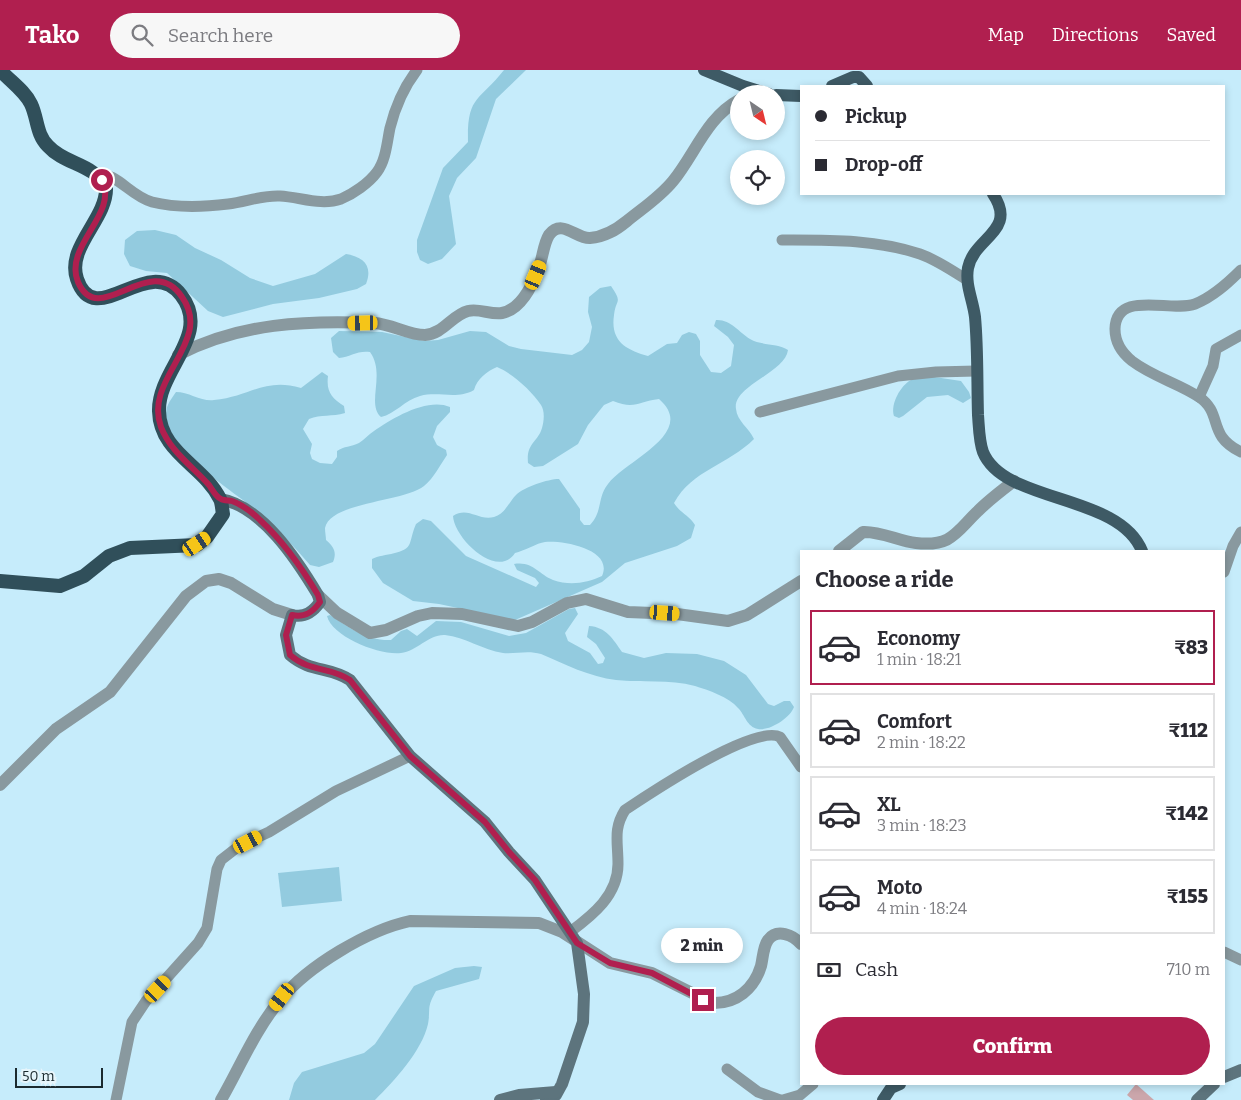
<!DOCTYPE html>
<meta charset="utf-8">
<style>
body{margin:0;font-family:Bitter,serif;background:#f7f7f7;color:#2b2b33;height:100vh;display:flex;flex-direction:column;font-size:19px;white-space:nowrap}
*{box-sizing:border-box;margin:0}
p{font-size:16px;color:#7c7c81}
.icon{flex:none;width:28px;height:28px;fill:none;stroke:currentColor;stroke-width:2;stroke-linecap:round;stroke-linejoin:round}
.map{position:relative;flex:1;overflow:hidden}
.panel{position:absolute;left:800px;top:480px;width:425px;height:535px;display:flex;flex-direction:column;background:#fff;border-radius:0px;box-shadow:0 2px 8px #0003}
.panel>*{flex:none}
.top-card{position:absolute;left:800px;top:15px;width:425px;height:110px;border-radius:0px;box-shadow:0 2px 8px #0003;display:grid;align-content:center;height:110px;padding:0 15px;background:#fff}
.needle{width:32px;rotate:145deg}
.controls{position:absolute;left:730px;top:15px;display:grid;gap:10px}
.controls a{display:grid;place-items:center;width:55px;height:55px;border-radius:50%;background:#fff;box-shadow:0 2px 8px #0003;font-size:25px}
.scale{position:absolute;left:15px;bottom:12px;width:88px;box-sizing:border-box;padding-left:5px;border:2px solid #1b2a2f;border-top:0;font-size:14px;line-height:18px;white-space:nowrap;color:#1b2a2f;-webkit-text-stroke:4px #e6f5fb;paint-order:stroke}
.end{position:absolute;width:22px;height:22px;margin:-11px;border:6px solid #b01f4f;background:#fff;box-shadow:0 0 0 2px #fff}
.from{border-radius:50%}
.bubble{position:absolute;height:35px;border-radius:18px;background:#fff;box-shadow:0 2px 8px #0003;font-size:16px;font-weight:800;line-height:35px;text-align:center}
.car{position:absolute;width:15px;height:30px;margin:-15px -8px;border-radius:6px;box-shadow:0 0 4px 1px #0007;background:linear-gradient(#f5c518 24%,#345 0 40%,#f5c518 0 76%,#345 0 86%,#f5c518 0)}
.top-card b{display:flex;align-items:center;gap:18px;height:48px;font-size:19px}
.top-card b+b{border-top:1px solid #e1e1e2}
.top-card i{width:12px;height:12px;background:#2b2b33}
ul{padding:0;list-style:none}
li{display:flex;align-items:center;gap:15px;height:75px;margin:0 10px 8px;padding:0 5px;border:2px solid #e1e1e2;border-radius:0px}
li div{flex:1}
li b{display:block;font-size:19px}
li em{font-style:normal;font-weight:800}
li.current{border-color:#b01f4f}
li>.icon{width:45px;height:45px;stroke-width:1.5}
h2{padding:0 15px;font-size:22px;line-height:60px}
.pay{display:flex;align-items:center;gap:12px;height:55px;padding:0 15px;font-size:19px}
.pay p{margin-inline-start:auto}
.button{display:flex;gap:10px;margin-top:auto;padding:10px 15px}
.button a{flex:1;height:58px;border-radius:30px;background:#b01f4f;color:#fff;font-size:20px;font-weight:800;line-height:58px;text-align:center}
header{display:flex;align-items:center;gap:30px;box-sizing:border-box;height:70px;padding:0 25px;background:#b01f4f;color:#fff}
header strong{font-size:24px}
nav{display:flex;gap:28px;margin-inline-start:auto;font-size:18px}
.search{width:350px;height:45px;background:#f7f7f7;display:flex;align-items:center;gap:12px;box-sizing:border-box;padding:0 18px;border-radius:28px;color:#7c7c81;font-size:19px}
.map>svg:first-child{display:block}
</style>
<header>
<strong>Tako</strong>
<div class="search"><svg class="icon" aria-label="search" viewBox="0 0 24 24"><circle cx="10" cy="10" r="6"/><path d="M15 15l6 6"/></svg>Search here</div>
<nav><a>Map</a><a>Directions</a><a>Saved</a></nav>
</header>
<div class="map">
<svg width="1241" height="1030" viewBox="0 0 1241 1030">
<rect width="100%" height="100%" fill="#c6ecfb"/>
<g fill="#93cbdf">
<path d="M504 0H526L496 29 476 88 457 108 449 126 456 174 442 189 428 194 420 190 417 182V170L443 98 468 72C467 25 479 32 504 0Z"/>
<path d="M155 160 176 165 195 178 221 190 250 208 273 216 315 204 346 184C364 187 373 196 366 214L357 219 319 228 273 234 223 247 208 241 167 203 146 201 130 196 124 184 125 170 137 161Z"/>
<path d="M611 216C623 234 616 228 614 245 610 272 627 280 648 286L667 274 677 273 682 265 689 262 696 264 700 271V285L711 302 721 303 731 296 734 275 728 267 714 256 716 250C730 249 739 262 750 269 762 276 778 273 788 280 785 303 732 316 736 339 737 351 749 358 754 369 728 395 692 400 674 433 680 443 689 445 695 455L691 468 677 476 625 493 602 512 515 550 439 534 413 531 383 513 372 498V489C384 483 406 485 410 473 412 467 413 460 416 454L423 449 431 451 466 486 536 517 539 513 535 508 517 500 514 494C533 491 538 504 553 510 570 516 587 513 602 506 614 479 562 470 545 472 537 473 524 481 515 483 497 510 454 468 453 446 468 436 478 451 494 447 505 444 509 432 516 425 524 417 548 409 559 409L580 439V450L584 455H590C603 441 597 428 608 414 626 390 698 363 659 329 639 331 635 340 613 331L604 335 588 355 578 374 543 396 534 397 528 393C526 373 538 372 542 358 544 351 545 341 541 335 532 321 512 303 497 297 487 301 477 309 474 320 457 330 439 321 420 326 405 330 395 344 381 347 366 334 386 304 370 282 358 280 350 287 339 288L333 282 331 268 339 261 382 262 424 271 438 270 470 261 486 262 509 276 521 279 572 285 582 280 589 272 592 257 588 242 589 227 600 218Z"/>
<path d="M322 302 328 306C326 322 332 328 344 336L345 343C332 347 321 344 309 349L303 359 312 374 310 383 312 389 320 393 332 394 337 387V381C344 376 351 377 359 373 364 370 369 364 374 361 392 348 428 327 450 337V342L437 356 433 367 437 375 446 380 447 385C440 395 434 408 424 416 404 432 330 432 325 458 325 462 326 467 326 470 334 477 337 482 333 492L319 497 310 495C294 476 276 458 257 441 231 419 166 381 166 343 166 335 172 328 176 322 189 322 202 332 214 330 250 327 264 307 301 318Z"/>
<path d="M928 306 961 311 969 322 971 328 963 333 948 325 927 327 903 346 899 348 894 346C890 334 901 315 911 310 916 308 923 307 928 306Z"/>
<path d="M575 538 578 544 565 563 568 571 590 583 598 594 603 593 605 588 596 574 587 567 589 556C606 557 613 569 622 582L644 588 666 583 697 584 724 591 746 605 768 634 774 636 784 631H790L794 637C790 648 770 661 758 659 747 657 745 645 738 638 729 627 708 620 695 616 669 609 642 613 616 610 590 607 564 594 541 584 528 580 516 584 503 583 483 580 465 567 445 565 429 564 417 581 401 583 381 586 332 567 327 546L330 545C350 558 367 571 391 570L401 561 407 559 417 566 436 551 461 552 509 566 526 563 569 539Z"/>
<path d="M339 797 342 831 282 837 278 803Z"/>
<path d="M474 896 482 897 479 909 436 921C426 939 431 937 428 954 422 981 394 1011 375 1030H289L294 1013 302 1002 364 983 375 974 414 916 455 898Z"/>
</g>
<path fill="#cba6ab" d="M1136 1014 1154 1030H1133L1127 1025Z"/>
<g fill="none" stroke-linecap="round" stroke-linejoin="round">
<g stroke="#89999f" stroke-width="11">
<path d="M96 104C117 102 130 126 152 132 176 138 204 137 228 134 246 132 262 125 280 126 300 127 321 136 341 129 353 124 369 113 377 102 386 90 387 72 390 58 395 38 404 17 417 0"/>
<path d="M782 170C828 170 876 169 920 184 937 190 953 201 967 210"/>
<path d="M1241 200C1228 213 1213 227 1195 234 1171 243 1116 219 1115 259 1115 272 1122 283 1132 291 1153 307 1178 313 1199 327 1224 344 1206 365 1241 382"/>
<path d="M1199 327 1213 296 1216 279 1241 265"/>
<path d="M760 342 898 306 936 302 976 301"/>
<path d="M1224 502 1233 476 1241 462"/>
<path d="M570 862C593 845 618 825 618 794 618 772 613 759 625 740 649 724 755 653 780 667L801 697"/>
<path d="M1224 882 1241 890"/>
<path d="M727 999 758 1022 780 1030"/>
<path d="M116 1030 132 952 146 931 198 873 207 858 217 799 221 790 239 776 269 762 336 721 410 686"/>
<path d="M783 1030 800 1025 813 1014"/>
</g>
<g stroke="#89999f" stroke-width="12">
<path d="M178 285C239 253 307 250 374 253 392 254 408 265 425 265 443 264 452 245 468 241 479 238 491 245 502 243 522 239 534 212 540 194 543 185 544 173 549 165 562 148 576 169 590 168 605 167 616 160 627 151 643 138 660 127 673 111 695 84 707 47 739 30"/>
<path d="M839 481 863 462C880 461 899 471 916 473 952 477 956 462 978 441 989 430 1001 421 1014 411"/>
<path d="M318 525 337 543 370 563 386 560 418 546 432 543 462 544 518 556 532 552 567 533 586 529 628 542 677 544 728 551 747 545 801 511"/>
<path d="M0 715 56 659 110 622 186 526 206 511 219 509 231 513 273 539 292 545"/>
<path d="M221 1030C240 997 256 958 281 929 308 896 368 860 410 851L539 853 562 862 610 893 652 903 712 933C736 934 754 919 761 896 763 888 763 877 768 870 777 858 793 865 801 874"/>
</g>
<g stroke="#5d747d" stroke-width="12">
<path d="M220 429C262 436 297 490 318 525L320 532C313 542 305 548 292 545L286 565 290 585C311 603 329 596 350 610L410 686 485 752 509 782 535 810 577 873 584 924 583 952 562 1014 556 1025 546 1030"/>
<path d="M1224 1007 1241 1000"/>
<path d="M500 1030 519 1025 556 1022"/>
<path d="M1197 1030 1214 1014"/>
</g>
<g stroke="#3e5a65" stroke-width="12">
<path d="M704 0 743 16 769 24"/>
<path d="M832 16 853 7H859L867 16"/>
<path d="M776 25 801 26"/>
<path d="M993 124C1018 161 974 167 968 198 965 215 973 230 975 247 978 279 977 312 978 345 979 357 979 371 983 382 1004 434 1119 423 1142 481"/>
<path d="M883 1030 891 1018 900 1014"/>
</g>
<path stroke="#304f5a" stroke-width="14" d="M0 511 60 516 84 506 109 486 130 478 197 475 207 467 223 444C222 439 222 433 220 429 203 395 160 383 159 341 158 299 212 265 181 225 147 182 95 263 77 209 66 177 107 149 106 118 94 93 65 95 48 76 36 64 38 49 31 34 25 21 10 11 0 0"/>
</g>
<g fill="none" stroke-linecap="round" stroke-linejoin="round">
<path stroke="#b01f4f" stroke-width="6" d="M102 110C119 144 63 176 78 212 99 261 150 179 182 227 214 272 143 308 161 357 170 381 193 397 209 415 212 419 216 427 221 429 224 431 229 430 232 431 243 435 252 442 260 450 283 471 302 498 318 525L320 532C313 542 305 548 292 545L286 565 290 585C311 603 329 596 350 610L410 686 485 752 509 782 535 810 577 873 610 893 652 903 703 930"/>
</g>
</svg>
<div class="controls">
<a><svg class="needle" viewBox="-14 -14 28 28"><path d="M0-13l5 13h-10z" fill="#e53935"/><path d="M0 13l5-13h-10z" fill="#7c7c81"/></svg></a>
<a><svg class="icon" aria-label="locate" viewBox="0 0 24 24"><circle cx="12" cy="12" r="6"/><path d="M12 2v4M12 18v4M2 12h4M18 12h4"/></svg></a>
</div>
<div class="scale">50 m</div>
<i class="end from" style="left:102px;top:110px"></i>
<i class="end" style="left:703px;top:930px"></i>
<div class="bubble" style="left:661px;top:858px;width:82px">2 min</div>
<i class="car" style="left:536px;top:205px;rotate:23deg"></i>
<i class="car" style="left:363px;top:253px;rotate:269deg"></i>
<i class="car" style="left:197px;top:474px;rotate:56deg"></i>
<i class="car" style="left:665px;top:543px;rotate:94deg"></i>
<i class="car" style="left:248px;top:772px;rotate:63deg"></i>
<i class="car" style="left:158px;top:919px;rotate:43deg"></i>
<i class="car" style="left:282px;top:927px;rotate:217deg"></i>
<div class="top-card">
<b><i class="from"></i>Pickup</b>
<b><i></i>Drop-off</b>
</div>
<section class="panel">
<h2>Choose a ride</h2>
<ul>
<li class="current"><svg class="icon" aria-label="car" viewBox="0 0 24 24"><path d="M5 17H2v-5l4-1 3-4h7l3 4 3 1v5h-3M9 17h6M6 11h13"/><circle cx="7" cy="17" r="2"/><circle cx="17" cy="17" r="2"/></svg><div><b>Economy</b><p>1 min · 18:21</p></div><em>₹83</em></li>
<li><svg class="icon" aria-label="car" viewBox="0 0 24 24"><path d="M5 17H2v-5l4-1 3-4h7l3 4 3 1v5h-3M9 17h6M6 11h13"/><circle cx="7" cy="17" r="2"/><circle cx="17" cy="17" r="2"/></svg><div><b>Comfort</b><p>2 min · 18:22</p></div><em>₹112</em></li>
<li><svg class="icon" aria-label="car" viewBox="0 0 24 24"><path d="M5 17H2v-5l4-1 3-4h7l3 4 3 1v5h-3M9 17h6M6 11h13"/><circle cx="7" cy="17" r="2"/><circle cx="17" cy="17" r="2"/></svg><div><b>XL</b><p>3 min · 18:23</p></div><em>₹142</em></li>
<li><svg class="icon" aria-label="car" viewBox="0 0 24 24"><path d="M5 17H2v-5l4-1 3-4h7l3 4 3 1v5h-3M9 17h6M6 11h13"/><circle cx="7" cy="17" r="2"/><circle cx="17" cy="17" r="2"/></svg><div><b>Moto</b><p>4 min · 18:24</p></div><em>₹155</em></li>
</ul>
<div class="pay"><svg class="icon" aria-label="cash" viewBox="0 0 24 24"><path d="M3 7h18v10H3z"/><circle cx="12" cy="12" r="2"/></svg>Cash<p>710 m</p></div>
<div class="button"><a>Confirm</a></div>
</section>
</div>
